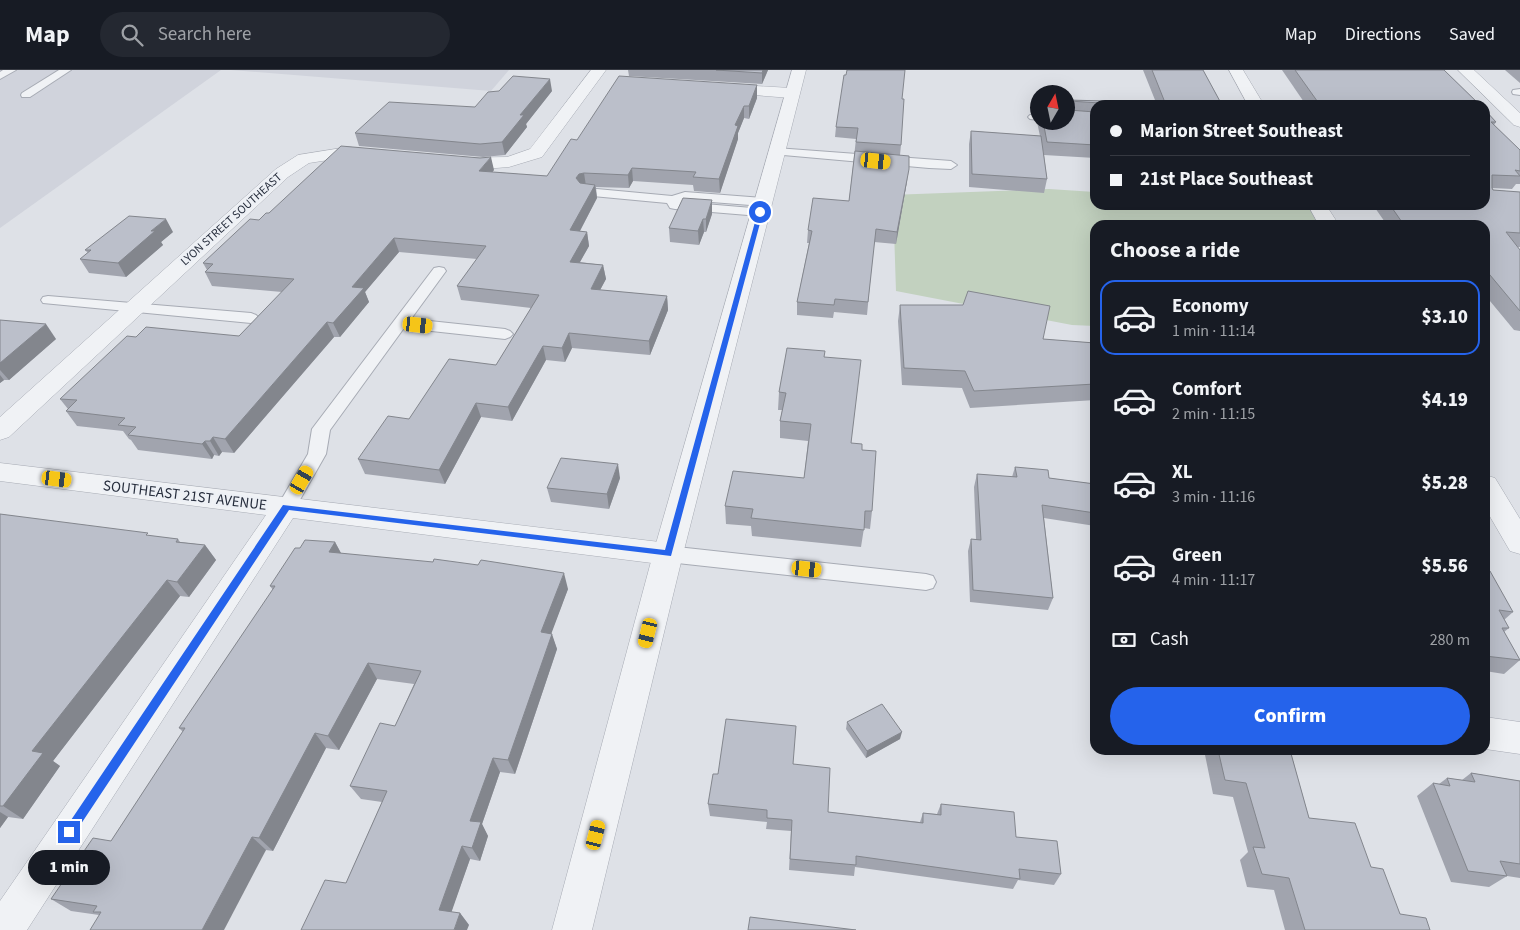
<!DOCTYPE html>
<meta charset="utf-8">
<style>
body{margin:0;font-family:"Source Sans 3",sans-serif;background:#242831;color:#f1f3f6;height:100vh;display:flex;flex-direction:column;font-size:19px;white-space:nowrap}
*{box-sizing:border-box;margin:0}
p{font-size:16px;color:#9ea1a6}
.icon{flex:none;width:28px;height:28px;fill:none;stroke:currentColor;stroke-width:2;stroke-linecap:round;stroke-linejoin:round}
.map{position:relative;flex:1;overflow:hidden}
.panel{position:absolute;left:1090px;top:150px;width:400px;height:535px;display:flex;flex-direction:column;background:#171b24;border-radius:15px;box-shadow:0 5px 20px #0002}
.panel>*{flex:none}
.hud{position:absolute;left:1090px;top:30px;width:400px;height:110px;border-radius:15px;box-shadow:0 5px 20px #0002;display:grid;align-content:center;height:110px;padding:0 20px;background:#171b24}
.needle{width:32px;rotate:9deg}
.tools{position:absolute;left:1030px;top:15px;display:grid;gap:10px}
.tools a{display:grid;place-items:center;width:45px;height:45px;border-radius:50%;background:#171b24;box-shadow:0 5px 20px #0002;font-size:25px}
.end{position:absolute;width:22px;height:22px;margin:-11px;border:6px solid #2563eb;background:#fff;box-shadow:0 0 0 2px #fff}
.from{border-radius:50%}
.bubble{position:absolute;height:35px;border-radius:18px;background:#171b24;box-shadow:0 5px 20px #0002;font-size:16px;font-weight:800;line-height:35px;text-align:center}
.car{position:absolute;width:15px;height:30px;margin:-15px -8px;border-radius:6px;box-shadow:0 0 4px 1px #0007;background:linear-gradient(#f5c518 24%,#345 0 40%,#f5c518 0 76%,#345 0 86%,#f5c518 0)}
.hud b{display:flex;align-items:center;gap:18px;height:48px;font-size:19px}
.hud b+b{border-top:1px solid #363941}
.hud i{width:12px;height:12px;background:#f1f3f6}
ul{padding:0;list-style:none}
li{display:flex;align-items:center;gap:15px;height:75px;margin:0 10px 8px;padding:0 10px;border:2px solid transparent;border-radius:15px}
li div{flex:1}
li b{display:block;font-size:19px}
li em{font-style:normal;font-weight:800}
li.on{border-color:#2563eb}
li>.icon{width:45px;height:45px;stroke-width:1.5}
h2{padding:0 20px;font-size:22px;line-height:60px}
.pay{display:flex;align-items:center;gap:12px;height:55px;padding:0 20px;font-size:19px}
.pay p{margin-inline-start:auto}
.button{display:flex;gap:10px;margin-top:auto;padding:10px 20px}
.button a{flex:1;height:58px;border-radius:30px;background:#2563eb;color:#fff;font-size:20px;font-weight:800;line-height:58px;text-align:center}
header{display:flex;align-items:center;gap:30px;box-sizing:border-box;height:70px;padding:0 25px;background:#171b24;border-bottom:1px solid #363941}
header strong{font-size:24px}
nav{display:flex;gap:28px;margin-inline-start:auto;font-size:18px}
.search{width:350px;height:45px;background:#242831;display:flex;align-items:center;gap:12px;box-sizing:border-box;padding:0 18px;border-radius:28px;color:#9ea1a6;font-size:19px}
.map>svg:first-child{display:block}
</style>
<header>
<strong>Map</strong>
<div class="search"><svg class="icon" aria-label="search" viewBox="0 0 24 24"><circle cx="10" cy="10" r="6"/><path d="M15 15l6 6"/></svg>Search here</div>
<nav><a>Map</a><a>Directions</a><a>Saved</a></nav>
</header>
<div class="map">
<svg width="1520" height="860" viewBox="0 0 1520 860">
<rect width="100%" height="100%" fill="#dee1e7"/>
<g fill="#d0d3dc">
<path d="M0 0H221L0 158Z"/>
<path d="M231 0H509L491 21Z"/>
</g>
<path fill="#c2d1bf" d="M1049 119 1095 122V135H1282L1309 137 1318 155H1095V256L1072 255 896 221 894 160 890 125Z"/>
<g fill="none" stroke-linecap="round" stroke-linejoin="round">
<defs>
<g id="service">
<path d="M3 0H16L0 9V2Z"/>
<path d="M59 0H71L30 27H22L21 25 22 23Z"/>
<path d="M1520 19V25L1513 24 1512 22 1513 20Z"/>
<path d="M1039 44V50L1030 49 1028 47 1030 45Z"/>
<path d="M776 78 951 91 957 95 951 99 929 98 772 84 770 82 772 80Z"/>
<path d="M586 118 672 126 685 122 763 128 769 132 763 136 686 130 681 132 765 139 766 142 765 145 760 146 675 139 670 138 667 133 582 125 580 122 582 119Z"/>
<path d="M439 197 444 198 446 201 411 249 505 259 510 261 513 264 510 267 505 269 404 258 330 360 326 384 293 442 286 444 279 442 277 437 308 384 312 359 315 355 434 198Z"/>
<path d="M48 226 251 243 256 245 259 248 256 251 251 253 43 233 41 230 43 227Z"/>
<path d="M668 476 926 504 933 506 936 512 933 518 926 520 668 492 661 489 658 484 661 479Z"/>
</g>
<g id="minor">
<path d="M591 0H606L542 87 509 97 483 99 450 96 447 92 450 88 507 87 530 79Z"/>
<path d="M1458 0H1474L1520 43V57L1514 55Z"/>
<path d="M720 14 791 18 796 20 799 23 796 26 791 28 715 22 712 19 715 16Z"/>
<path d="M348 77 375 80 378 84 375 88 369 89 348 87 309 93 288 107 9 367 0 370V347L276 99 298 85Z"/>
<path d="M0 393 668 473 678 476 683 484 678 492 668 495 293 448 27 860H0V831L266 445 0 411Z"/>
<path d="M1485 647 1520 652V684L1485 679Z"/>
</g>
<g id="tertiary">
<path d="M792 0H806L683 484 592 860H552L653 484Z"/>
<path d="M1229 0H1243L1264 35H1248Z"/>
<path d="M1308 135H1326L1339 155H1319Z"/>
<path d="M1485 405 1495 408 1520 449V484L1510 481 1485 438Z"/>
</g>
</defs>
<use href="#service" stroke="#a7abb4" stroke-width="2"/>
<use href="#minor" stroke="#a7abb4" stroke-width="1"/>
<use href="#tertiary" stroke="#a7abb4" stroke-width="1"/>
<use href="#service" fill="#f0f2f5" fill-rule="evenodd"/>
<use href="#minor" fill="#f0f2f5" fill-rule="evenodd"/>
<use href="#tertiary" fill="#f0f2f5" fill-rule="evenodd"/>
</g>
<g fill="#a1a4ae">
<path d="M628 0H768L762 14 629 6Z"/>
<path d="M1143 0H1203L1222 35H1157Z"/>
<path d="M1282 0H1444L1480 35H1306Z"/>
<path d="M1505 0H1520V13Z"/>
<path d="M757 15V28L749 49 744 48 738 63V69L720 123 694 121 693 115 633 111 629 118 596 117 597 128 580 161 587 162 589 176 580 192 603 195 606 209 600 220 667 226 668 240 650 285 572 278 565 292 546 290 512 351 481 347 445 414 365 404 358 389 409 349 496 295 531 238 461 230 457 216 477 189 399 182 365 222 369 232 340 267H334L234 383 222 382 219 386 214 385 212 389 138 380 131 370 129 369 123 361 77 356 66 341 68 339 60 329 136 267 239 266 282 222 212 216 205 202 207 200 203 193 259 150 269 143 494 100 492 102 547 106 577 70Z"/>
<path d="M552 21 526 54 527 57 505 85 483 87 359 76 355 63Z"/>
<path d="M902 29 901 75 900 85 907 111 896 174 874 172 867 245 834 242 833 248 797 245V232L809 173H807L808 160 849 131 856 69 835 67 836 57Z"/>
<path d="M1038 30H1039V43H1035Z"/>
<path d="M1066 30 1107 31 1108 35H1095V88L1044 85 1047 109 1044 123 969 117V74L971 61 1040 66 1037 52 1039 45V51H1066Z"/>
<path d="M1485 40 1496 52 1494 55 1520 80V114H1516L1512 119 1492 118 1493 120 1520 122V177H1518L1520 180V261L1514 260 1485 225V155H1387L1373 135H1485Z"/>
<path d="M712 144 706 162H704L699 175 670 172 669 158Z"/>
<path d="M173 162 161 172 163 175 126 207 89 203 80 189 88 183 85 180Z"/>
<path d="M900 235 1043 269 1095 273V330L970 338 962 318 902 315 898 251Z"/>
<path d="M0 250 56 269 9 310H4L0 313Z"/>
<path d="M824 287 851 373 862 380 872 441 870 459 864 458 861 477 752 466 751 456 726 454 725 436 804 408 808 371 780 368V351L782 340H778L779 322Z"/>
<path d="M1015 397 1049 408 1095 414V456L1044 448 1053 528 1048 540 970 532 968 481 971 469H976L974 417 977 404 1012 407Z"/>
<path d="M620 408 609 439 551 432 547 418Z"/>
<path d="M0 444 150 466 178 469 180 472 205 475 216 490 189 527 180 526 53 691 60 696 23 749 8 747 0 758Z"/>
<path d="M335 472 341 483 568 519 551 563 557 579 515 704 500 702 482 754 488 766 480 791 470 789 451 842 460 843 469 855 346 813 382 732 361 729 350 716 395 656 414 614 377 609 339 680 326 678 273 781 266 780 99 845 71 841 51 829 111 771 183 662 179 658 273 520 270 516 300 478Z"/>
<path d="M1485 500 1513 542 1504 550 1509 558 1504 562 1520 590 1504 604 1485 601Z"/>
<path d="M847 652 900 669 866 688 846 659Z"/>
<path d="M1204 680H1290L1309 748 1371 797 1400 844 1430 860H1285L1274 820 1247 817 1240 790 1248 782 1233 727 1213 724Z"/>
<path d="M1471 703 1520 711V808L1507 806 1489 817 1451 812 1417 726 1433 713 1439 714 1447 708 1462 710Z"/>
<path d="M718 704 828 742 920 752 923 743 937 744 941 734 1016 767 1061 804 1054 815 1018 810 1013 819 855 797 854 806 789 800 791 761 766 759 767 752 710 746 708 734Z"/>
</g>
<g fill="#83868d">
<path d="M763 0H768L762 14V3Z"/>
<path d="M550 9 552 21 526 54 527 57 505 85 502 72 520 45Z"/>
<path d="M757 15V28L749 49V36Z"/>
<path d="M744 36V48L738 63V69L720 123 719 109 735 55Z"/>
<path d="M491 87 494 100 483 114 479 101Z"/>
<path d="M632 98 633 111 629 118 628 105Z"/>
<path d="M909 99 907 111 896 174 897 162Z"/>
<path d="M584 103 586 116 578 121 576 108 579 104Z"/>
<path d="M595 115 597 128 573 174 570 160Z"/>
<path d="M712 130V144L706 162V149Z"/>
<path d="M166 149 173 162 161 172 163 175 126 207 118 193 151 161Z"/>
<path d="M703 149 704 162 699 175 698 161Z"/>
<path d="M587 162 589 176 572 206 570 192Z"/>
<path d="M394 168 399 182 365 222 369 232 340 267 333 253 352 217Z"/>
<path d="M603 195 606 209 593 233 591 219Z"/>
<path d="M667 226 668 240 650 285 649 271Z"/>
<path d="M327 252 334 267 234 383 225 369Z"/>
<path d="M46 254 56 269 9 310 0 300V293Z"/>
<path d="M569 263 572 278 565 292 562 278Z"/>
<path d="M543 276 546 290 512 351 508 337Z"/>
<path d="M0 305 4 310 0 313Z"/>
<path d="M476 333 481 347 445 414 439 400Z"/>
<path d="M213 367 222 382 219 386 210 371Z"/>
<path d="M205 371 214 385 212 389 202 374Z"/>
<path d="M618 394 620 408 609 439 607 424Z"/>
<path d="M335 472 344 489 329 482Z"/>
<path d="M205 475 216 490 189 527 177 512Z"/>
<path d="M564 503 568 519 546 578 541 562Z"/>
<path d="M167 510 180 526 53 691 60 696 23 749 3 736 32 681Z"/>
<path d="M552 564 557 579 515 704 508 690Z"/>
<path d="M368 593 377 609 339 680 328 666Z"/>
<path d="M902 662 900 669 866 688 867 681Z"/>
<path d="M315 663 326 678 273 781 259 768Z"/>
<path d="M493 688 500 702 482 754 488 766 480 791 472 778 470 751Z"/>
<path d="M0 742 8 747 0 758Z"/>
<path d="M252 767 266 780 224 860H202Z"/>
<path d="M462 776 470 789 448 852 439 840Z"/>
<path d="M460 843 469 855 467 860H454Z"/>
</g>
<g fill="#bbbfca" stroke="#83868d">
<path d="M716 0H763L762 3Z"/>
<path d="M847 0H905L902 29H904L901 75 856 72 858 58 836 57 844 5H846Z"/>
<path d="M1152 0H1203L1222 35H1166Z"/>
<path d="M1295 0H1444L1480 35H1320Z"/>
<path d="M513 6 550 9 520 45H524L502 72 480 74 355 63 389 32 475 37 488 22 499 21Z"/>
<path d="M619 6 757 15 749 36H744L735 55 738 56 719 109 693 107 696 102 632 98 628 105 584 103 579 104 576 108 580 113 595 115 570 160 587 162 570 192 603 195 591 219 667 226 649 271 569 263 562 278 543 276 508 337 476 333 439 400 358 389 388 346 409 349 449 289 496 295 539 225 457 216 486 176 394 168 352 217 364 218 333 253 327 252 225 369 213 367 210 371H205L202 374 128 365 136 357 118 355 125 348 66 341 77 330 60 329 127 266 136 267 146 257 239 266 294 209 205 202 213 194 203 193 250 149 259 150 266 143H269L341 76 480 88 491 87 479 101 547 106 571 69 577 70Z"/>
<path d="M1066 30 1107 31 1108 35H1100V33L1069 31 1067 38 1069 40 1095 42V75L1047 72 1043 51H1066Z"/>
<path d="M1485 40 1496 52H1491L1520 80V101L1515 100 1520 106 1492 105V118L1493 120 1520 122V163L1506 162 1520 180V241L1485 199V155H1404L1390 135H1485Z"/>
<path d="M971 61 1041 66 1047 109 972 104Z"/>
<path d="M855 81 909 86V99L897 162 876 159 868 232 835 229 834 235 797 232 812 161 808 160 813 128 849 131Z"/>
<path d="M683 128 712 130 706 149H703L698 161 669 158Z"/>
<path d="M129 146 166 149 151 161H155L118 193 80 189 91 180H85Z"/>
<path d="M968 221 1050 236 1043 269 1095 273V314L974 321 965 301 904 298 900 235H963Z"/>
<path d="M0 250 46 254 0 293Z"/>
<path d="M787 278 825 281 824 287 861 290 851 373 862 374V380L876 381 872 441H865L864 460 751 448 753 439 725 436 733 401 804 408 811 354 780 351 786 323 779 322Z"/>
<path d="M561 388 618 394 607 424 547 418Z"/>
<path d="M1015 397 1048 400 1049 408 1095 414V443L1042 435 1053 528 973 520 971 469 981 470 977 404 1017 407Z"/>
<path d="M0 444 148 463 146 465 178 469 176 472 205 475 177 512 167 510 32 681 43 683 3 736H0Z"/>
<path d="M305 470 335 472 329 482 433 492 434 489 478 495 481 490 564 503 541 562 552 564 508 690 493 688 470 751 481 752 472 778 462 776 439 840 460 843 454 860H301L325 810 346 813 387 721 350 716 380 653 395 656 421 601 368 593 328 666 315 663 259 768 252 767 202 860H90L101 842H93L97 836 51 829 93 768 111 771 185 658H179L275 516H270L295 478H300Z"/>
<path d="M1485 500 1490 501 1513 542 1499 540 1509 558H1502L1520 590 1485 586Z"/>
<path d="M882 634 902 662 867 681 847 652Z"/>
<path d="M726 649 796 656 793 694 830 698 828 742 923 753V743L941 745V734L1014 742 1016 767 1057 771 1061 804 1019 799 1020 809 856 786V795L790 789 792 750 767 748V740L708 734 713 704H718Z"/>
<path d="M1218 680H1290L1309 748 1355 753 1371 797 1383 799 1400 844 1426 848 1430 860H1305L1289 808 1262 804 1253 777 1265 778 1246 713 1225 710Z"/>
<path d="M1471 703 1520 711V794L1500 791 1507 806 1468 801 1433 713 1450 716 1447 708 1475 712Z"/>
<path d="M750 847 856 860H748Z"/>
</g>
<path fill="#2563eb" d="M758 141 763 142 671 486 289 440 73 766 69 768 65 766 63 762 65 759 283 435 665 480Z"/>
<g text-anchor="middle" stroke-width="5" stroke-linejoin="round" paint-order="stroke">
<g font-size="12" fill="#272e3d" stroke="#edf0f5">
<text transform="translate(231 149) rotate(-42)" y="4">LYON STREET SOUTHEAST</text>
</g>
<g font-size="15" fill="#272e3d" stroke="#edf0f5">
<text transform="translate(185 425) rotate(7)" y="5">SOUTHEAST 21ST AVENUE</text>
</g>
</g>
</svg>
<div class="tools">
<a><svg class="needle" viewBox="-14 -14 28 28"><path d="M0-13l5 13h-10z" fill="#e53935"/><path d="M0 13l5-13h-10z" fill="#9ea1a6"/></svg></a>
</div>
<i class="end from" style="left:760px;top:142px"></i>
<i class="end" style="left:69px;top:762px"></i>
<div class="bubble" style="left:28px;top:780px;width:82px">1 min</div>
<i class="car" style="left:876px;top:91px;rotate:96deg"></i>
<i class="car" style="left:418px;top:255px;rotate:96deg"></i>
<i class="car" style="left:57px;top:409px;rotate:97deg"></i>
<i class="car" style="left:302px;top:410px;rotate:30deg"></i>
<i class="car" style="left:807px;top:499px;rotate:96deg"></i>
<i class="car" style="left:648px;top:563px;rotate:194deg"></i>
<i class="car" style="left:596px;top:765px;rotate:14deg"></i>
<div class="hud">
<b><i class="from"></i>Marion Street Southeast</b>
<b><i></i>21st Place Southeast</b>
</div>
<section class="panel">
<h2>Choose a ride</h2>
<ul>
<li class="on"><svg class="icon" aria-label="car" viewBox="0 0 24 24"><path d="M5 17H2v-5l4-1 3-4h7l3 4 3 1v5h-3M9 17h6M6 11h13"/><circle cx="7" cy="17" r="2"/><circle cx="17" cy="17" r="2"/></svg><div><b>Economy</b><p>1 min · 11:14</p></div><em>$3.10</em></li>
<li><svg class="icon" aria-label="car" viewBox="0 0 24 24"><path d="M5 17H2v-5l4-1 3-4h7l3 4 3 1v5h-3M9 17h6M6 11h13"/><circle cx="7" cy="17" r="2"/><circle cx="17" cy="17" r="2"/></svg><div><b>Comfort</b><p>2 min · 11:15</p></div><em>$4.19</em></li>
<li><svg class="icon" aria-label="car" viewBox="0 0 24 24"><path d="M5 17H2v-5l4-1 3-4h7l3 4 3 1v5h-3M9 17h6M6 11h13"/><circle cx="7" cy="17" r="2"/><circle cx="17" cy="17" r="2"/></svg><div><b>XL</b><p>3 min · 11:16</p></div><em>$5.28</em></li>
<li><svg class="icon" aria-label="car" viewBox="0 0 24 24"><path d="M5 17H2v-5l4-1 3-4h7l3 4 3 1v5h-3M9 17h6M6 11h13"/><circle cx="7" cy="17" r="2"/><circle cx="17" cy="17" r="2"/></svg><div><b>Green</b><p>4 min · 11:17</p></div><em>$5.56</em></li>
</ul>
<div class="pay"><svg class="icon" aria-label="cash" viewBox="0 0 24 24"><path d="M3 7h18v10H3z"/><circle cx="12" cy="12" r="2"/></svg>Cash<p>280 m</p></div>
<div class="button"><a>Confirm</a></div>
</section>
</div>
